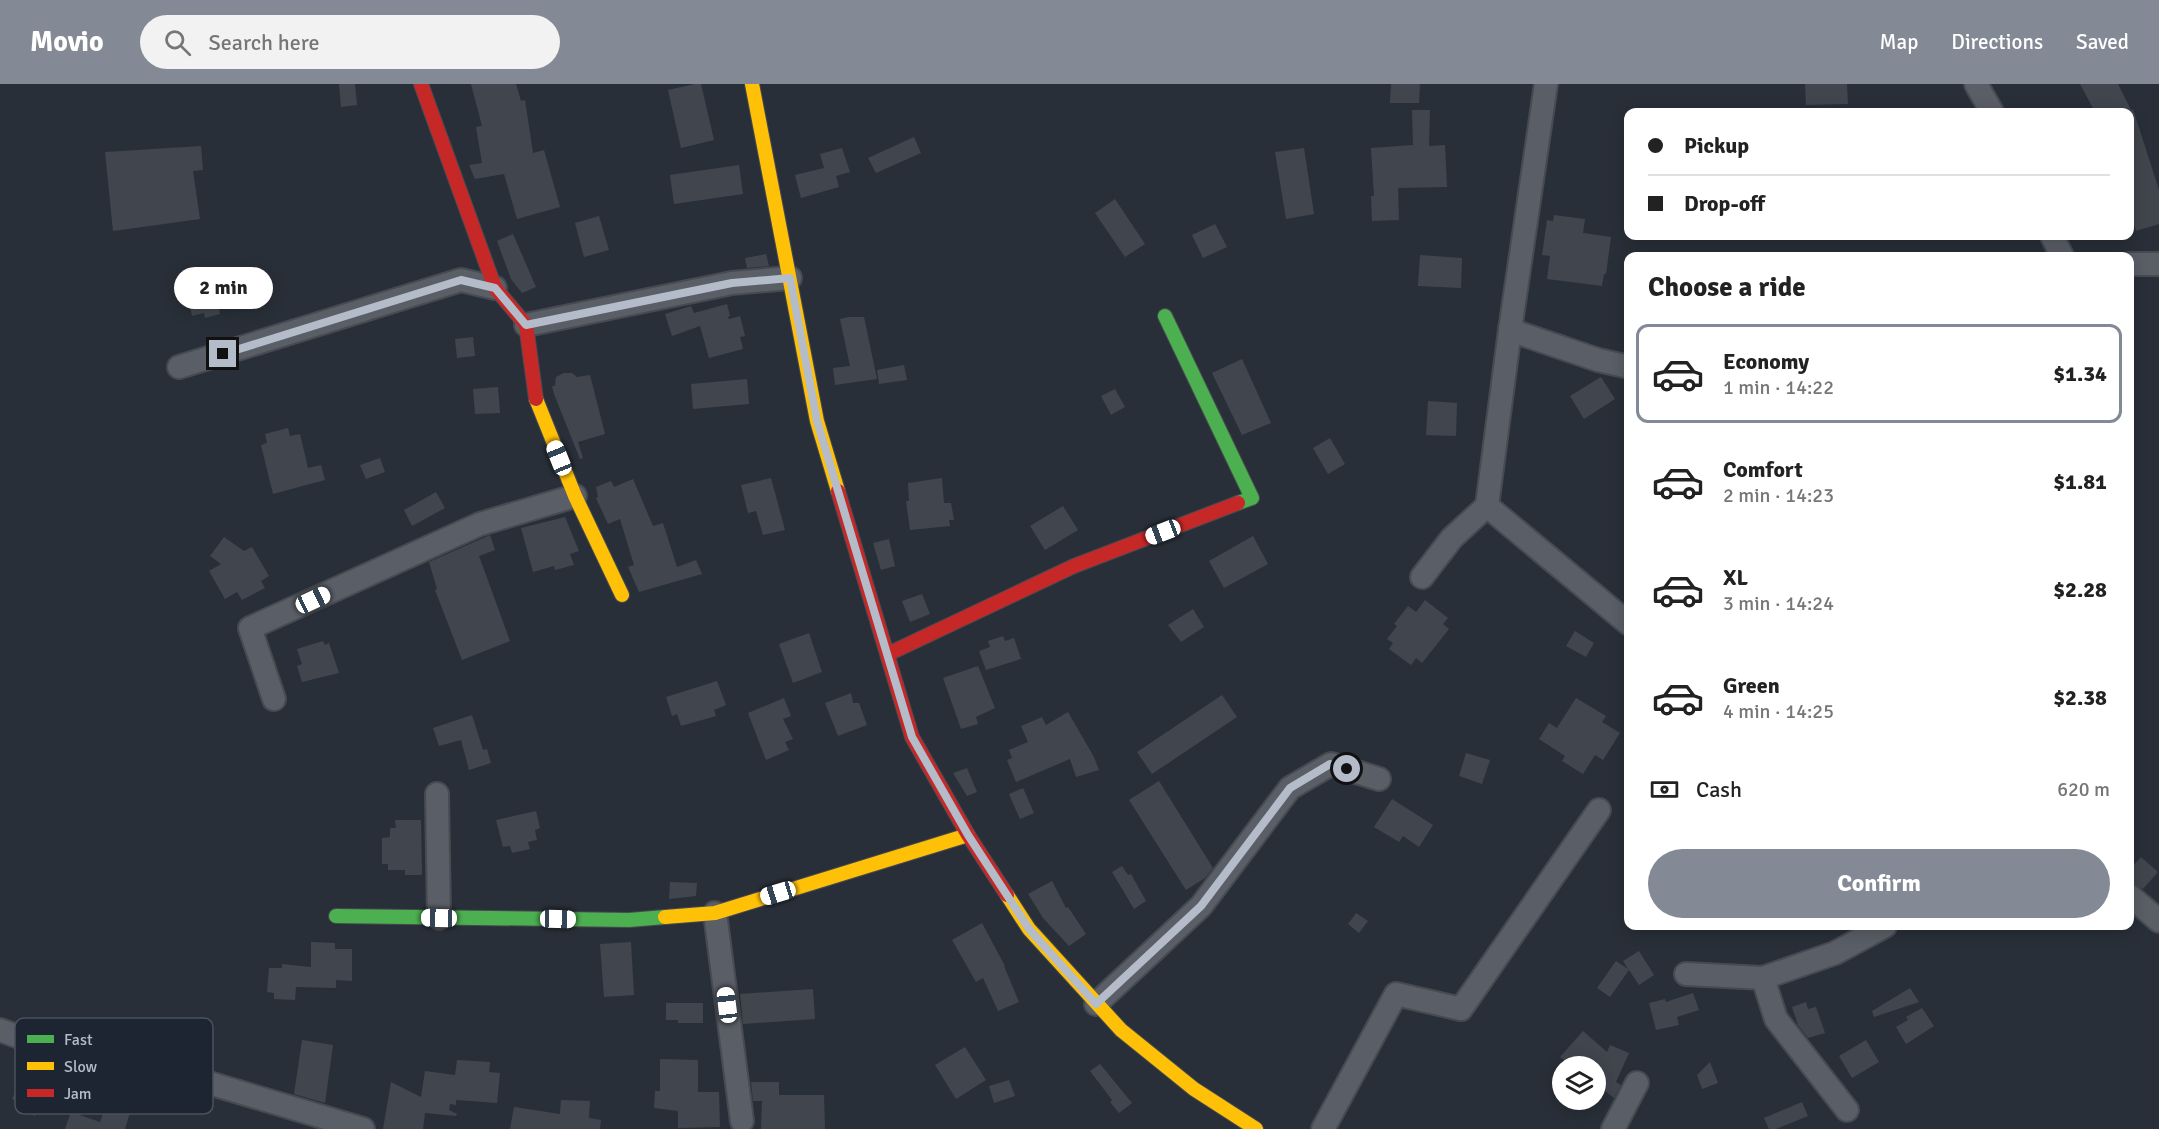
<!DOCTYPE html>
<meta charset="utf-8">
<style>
body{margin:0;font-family:Signika,sans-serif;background:#f2f2f2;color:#222;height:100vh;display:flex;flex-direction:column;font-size:22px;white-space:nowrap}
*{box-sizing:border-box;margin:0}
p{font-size:20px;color:#767676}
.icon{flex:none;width:33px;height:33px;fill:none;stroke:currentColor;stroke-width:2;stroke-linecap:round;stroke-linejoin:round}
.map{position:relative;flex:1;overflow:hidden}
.sheet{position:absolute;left:1624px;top:168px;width:510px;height:678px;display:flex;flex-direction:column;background:#fff;border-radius:12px;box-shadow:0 3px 15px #0003}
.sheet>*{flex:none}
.hud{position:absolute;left:1624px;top:24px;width:510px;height:132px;border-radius:12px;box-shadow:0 3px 15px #0003;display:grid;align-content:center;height:132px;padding:0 24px;background:#fff}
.tools{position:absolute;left:1552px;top:972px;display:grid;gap:12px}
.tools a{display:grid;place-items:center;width:54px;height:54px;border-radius:50%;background:#fff;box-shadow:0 3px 15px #0003;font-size:30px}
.end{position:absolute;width:27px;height:27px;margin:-14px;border:8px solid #b4bbc9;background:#111;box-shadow:0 0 0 3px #111}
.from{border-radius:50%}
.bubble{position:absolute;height:42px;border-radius:21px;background:#fff;box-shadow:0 3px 15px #0003;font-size:20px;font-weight:700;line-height:42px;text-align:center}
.car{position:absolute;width:18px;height:36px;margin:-18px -9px;border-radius:8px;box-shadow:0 0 4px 2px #0007;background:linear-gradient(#fff 24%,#345 0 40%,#fff 0 76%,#345 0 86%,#fff 0)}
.hud b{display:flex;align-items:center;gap:21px;height:57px;font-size:22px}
.hud b+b{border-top:2px solid #e0e0e0}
.hud i{width:15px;height:15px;background:#222}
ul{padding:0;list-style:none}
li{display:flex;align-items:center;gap:18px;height:99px;margin:0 12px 9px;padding:0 12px;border:3px solid transparent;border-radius:12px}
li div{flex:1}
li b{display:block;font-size:22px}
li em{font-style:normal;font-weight:700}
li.selected{border-color:#838a96}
li>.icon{width:54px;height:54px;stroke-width:1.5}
h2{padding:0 24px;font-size:27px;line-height:72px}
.pay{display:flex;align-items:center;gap:15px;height:66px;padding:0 24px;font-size:22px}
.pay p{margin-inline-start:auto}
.button{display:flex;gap:12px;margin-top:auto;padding:12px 24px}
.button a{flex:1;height:69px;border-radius:36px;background:#838a96;color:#fff;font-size:24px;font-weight:700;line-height:69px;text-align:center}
header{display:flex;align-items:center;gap:36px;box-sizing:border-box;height:84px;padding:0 30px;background:#838a96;color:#fff}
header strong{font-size:28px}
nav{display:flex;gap:33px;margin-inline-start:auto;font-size:21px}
.search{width:420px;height:54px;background:#f2f2f2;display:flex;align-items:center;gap:15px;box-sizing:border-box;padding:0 21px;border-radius:33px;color:#767676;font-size:22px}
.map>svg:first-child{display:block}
</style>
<header>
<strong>Movio</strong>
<div class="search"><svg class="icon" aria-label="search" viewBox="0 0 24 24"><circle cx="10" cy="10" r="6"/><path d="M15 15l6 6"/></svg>Search here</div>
<nav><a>Map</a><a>Directions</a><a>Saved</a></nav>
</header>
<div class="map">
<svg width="2159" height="1045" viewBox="0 0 2159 1045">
<rect width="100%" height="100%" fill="#292f38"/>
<g fill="#41464e">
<path d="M339 0H355L357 21 341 23Z"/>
<path d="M471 0H516L521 17 525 16 533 69 544 66 560 123 517 135 504 90 475 95 469 81 482 79 476 43 482 42Z"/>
<path d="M695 0H701L714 56 681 64 668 6Z"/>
<path d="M1391 0H1420L1419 19H1390Z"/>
<path d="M1805 0H1847L1848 20 1806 21Z"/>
<path d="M2080 0H2118L2131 26 2133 25 2159 106V140L2136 147 2130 128V28H2095Z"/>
<path d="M1412 26H1430L1429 62 1445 61 1447 103 1398 104 1399 136 1372 137 1371 112H1374L1371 64 1413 61Z"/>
<path d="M914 53 921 69 876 89 868 74Z"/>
<path d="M201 62 203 86 193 87 200 135 113 147 105 68Z"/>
<path d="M842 64 850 88 836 92 839 103 801 114 795 91 824 84 820 70Z"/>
<path d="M1304 64 1314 130 1286 135 1275 68Z"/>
<path d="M739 81 743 110 674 120 670 91Z"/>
<path d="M1115 115 1145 160 1125 173 1095 129Z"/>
<path d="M1554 131 1585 135 1583 149 1611 153 1606 190H1604L1602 202 1547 195 1550 172 1542 171 1547 136 1553 137Z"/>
<path d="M599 132 609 166 584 173 575 139Z"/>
<path d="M1215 140 1227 163 1203 174 1192 151Z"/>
<path d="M513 150 536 203 522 209 511 195 497 157Z"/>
<path d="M766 170 769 182 747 184 745 174Z"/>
<path d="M1420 171 1462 174 1461 204 1418 202Z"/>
<path d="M228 193 234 221 219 224 220 230 205 234 204 229 192 232 186 202Z"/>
<path d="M727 220 730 232 728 233 729 235 740 232 745 252 740 253 743 265 709 274 700 242 672 252 665 230 691 222 694 229Z"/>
<path d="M849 233H864L877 295 835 301 833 284 850 282 840 235Z"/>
<path d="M473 253 475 272 457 274 455 255Z"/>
<path d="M1242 275 1271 339 1242 351 1212 289Z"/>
<path d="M904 281 907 296 879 300 877 286Z"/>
<path d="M564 289H572L577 293 590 291 605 350 578 358 583 374 580 375 554 310 552 302H555L556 293Z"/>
<path d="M1601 293 1615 315 1584 335 1570 312Z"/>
<path d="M747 295 749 320 693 325 691 300Z"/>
<path d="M498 303 500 329 475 330 473 305Z"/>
<path d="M1115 305 1125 323 1111 331 1101 312Z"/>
<path d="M1428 317 1457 319 1456 352 1426 351Z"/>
<path d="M288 344 290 352 300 350 308 384 321 381 325 396 273 410 261 361 267 359 265 350Z"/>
<path d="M1330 354 1345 380 1328 390 1313 364Z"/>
<path d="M380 374 385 388 366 395 360 381Z"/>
<path d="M771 394 785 446 763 451 756 427 748 429 741 401Z"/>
<path d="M942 394 944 419H951L954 436H949L950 442 910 446 906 417H909L908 399Z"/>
<path d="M633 395 653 442 663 439 677 483 696 476 702 490 639 508 628 483 634 481 620 435 608 440 596 414 598 413 596 403 611 397 614 403Z"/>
<path d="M436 408 445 424 412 442 404 426Z"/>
<path d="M1063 422 1078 446 1045 466 1030 442Z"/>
<path d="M565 433 579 467 570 470 574 481 555 486 554 482 533 488 521 444Z"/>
<path d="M490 451 495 466 479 472 510 557 462 576 435 506 437 505 429 478Z"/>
<path d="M1253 452 1268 480 1224 504 1209 477Z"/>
<path d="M224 453 244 467 252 463 269 492 261 497 265 504 242 516 237 508 225 515 209 487 221 480 210 472Z"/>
<path d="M889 455 895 482 881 486 873 459Z"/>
<path d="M922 510 930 530 910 538 902 517Z"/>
<path d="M1425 516 1448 534 1443 540 1449 545 1422 579 1416 574 1411 581 1389 565 1393 559 1387 555 1397 542 1394 540 1408 522 1416 528Z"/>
<path d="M1193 525 1204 543 1181 558 1168 541Z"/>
<path d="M1575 547 1594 559 1586 573 1566 562Z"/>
<path d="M809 549 822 588 793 599 779 560Z"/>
<path d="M1003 552 1005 557 1014 554 1021 575 986 586 979 567 990 563 988 557Z"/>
<path d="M323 557 325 561 329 559 339 589 302 598 297 582 302 580 297 565Z"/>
<path d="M978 582 995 624 976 633 978 640 961 645 943 594Z"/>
<path d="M717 597 726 621 714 626 716 632 681 642 677 630 672 632 666 613Z"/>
<path d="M851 609 853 619H859L867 641 838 652 825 619Z"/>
<path d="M1222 611 1237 633 1152 690 1137 668Z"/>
<path d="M784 614 791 632 783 635 793 655 785 658 789 666 766 676 748 629Z"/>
<path d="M1576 614 1606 632 1602 638 1620 649 1603 676 1595 671 1583 690 1562 677 1565 672 1539 655 1549 639 1557 644Z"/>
<path d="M1068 628 1094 673 1099 686 1076 693 1070 675 1016 698 1007 676 1012 674 1009 666 1028 658 1021 642 1042 633 1046 641Z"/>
<path d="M472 631 483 666 487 665 491 679 469 686 461 656 439 662 433 644Z"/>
<path d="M1466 669 1490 676 1482 700 1459 692Z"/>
<path d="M967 684 977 708 967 712 953 689Z"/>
<path d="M1159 697 1213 784 1205 794 1186 806 1129 716Z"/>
<path d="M1023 704 1034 729 1020 735 1009 710Z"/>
<path d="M1392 715 1433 741 1419 763 1403 752 1399 758 1374 743Z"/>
<path d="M536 727 540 744 535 746 537 756 528 758 530 765 512 769 510 762 503 763 496 736Z"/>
<path d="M395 736H421L422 791H405V786H388V780H382V754L390 753V744H396Z"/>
<path d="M2141 773 2158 788 2143 805 2130 799V785Z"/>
<path d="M1122 782 1128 791 1131 790 1146 817 1134 825 1112 788Z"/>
<path d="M1052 797 1066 824 1068 823 1086 850 1069 862 1043 834 1028 810Z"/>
<path d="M670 798 697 799 696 812 669 815Z"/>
<path d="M1356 829 1368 837 1359 849 1348 840Z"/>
<path d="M982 839 1005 882H1004L1019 918 998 927 983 894 976 898 952 856Z"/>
<path d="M311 858 335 859V865H352V897L336 896V904L296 903 295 916 274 915V909L267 908 269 884H282V880L311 883Z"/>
<path d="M631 858 634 911 604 913 600 860Z"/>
<path d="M1639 867 1654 891 1639 901 1629 886 1610 913 1597 904 1616 877 1628 885 1623 877Z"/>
<path d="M1910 904 1919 918 1874 933 1872 927Z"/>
<path d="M813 905 815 935 743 940 740 910Z"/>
<path d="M1693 909 1699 926 1677 933 1679 941 1656 946 1649 919 1665 915 1666 918Z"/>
<path d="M1806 918 1808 925 1816 923 1825 949 1808 954 1798 941 1792 923Z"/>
<path d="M666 919H703V939H678V936H666Z"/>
<path d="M1922 924 1934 942 1906 960 1896 943 1908 936 1906 933Z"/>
<path d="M1583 947 1607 968 1610 961 1629 969 1616 998 1621 1001 1614 1014 1596 1000V982H1572L1560 973Z"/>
<path d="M302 956 333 961 325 1019 294 1010Z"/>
<path d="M1866 956 1879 978 1852 994 1839 972Z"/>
<path d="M965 963 986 996 956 1015 935 981Z"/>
<path d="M660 975 698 976V1008H719L720 1043 678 1044V1027L654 1024 655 1007H660Z"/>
<path d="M457 976 490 978 489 988 500 989 497 1019 456 1016V1021L450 1020 449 1026 457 1030 456 1032 425 1029 423 1045H383L391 998 421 1013 425 987 455 991Z"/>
<path d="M1710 978 1718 999 1702 1005 1697 991Z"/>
<path d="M1100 980 1132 1019 1119 1029 1110 1018 1112 1016 1090 987Z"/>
<path d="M28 995 48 1004 35 1032 15 1023 18 1017 12 1015 18 1001 24 1004Z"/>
<path d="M1009 996 1015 1012 994 1019 989 1002Z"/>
<path d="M751 998H779V1011H824L825 1045H761L762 1017H753Z"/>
<path d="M561 1016 590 1017 589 1034 601 1036 600 1045H510L514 1023 560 1030Z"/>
<path d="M107 1018 131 1025 125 1045H65L71 1028 100 1038Z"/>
<path d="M1802 1018 1808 1032 1776 1045H1769L1764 1034Z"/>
</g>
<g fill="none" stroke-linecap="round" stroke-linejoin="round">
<defs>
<g id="street">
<path d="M1976 0 1992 28"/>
<path d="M2052 152 2062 172"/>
<path d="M2130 180H2159"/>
<path d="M526 241 732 199 790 194"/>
<path d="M1510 246 1598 276 1629 283"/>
<path d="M179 283 461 196 495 204"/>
<path d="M1487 422 1629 540"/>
<path d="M1422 493 1452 454 1487 422 1510 246 1546 0"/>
<path d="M274 615 250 544 480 440 575 412"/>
<path d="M437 710 439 834"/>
<path d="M2130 812 2159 837"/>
<path d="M715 829 742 1037"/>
<path d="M1686 890 1763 894 1835 869 1885 842"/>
<path d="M1763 894 1776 935 1847 1026"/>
<path d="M1096 920 1201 822 1290 704 1331 680 1379 695"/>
<path d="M0 946 102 983 141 982 172 988 363 1045"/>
<path d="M1323 1045 1396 910 1461 925 1599 726"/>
<path d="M1613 1045 1637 999"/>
</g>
<g id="fast">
<path d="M1165 232 1252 414 1238 419"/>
<path d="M336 832 629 836 665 833"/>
</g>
<g id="slow">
<path d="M752 0 817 337 838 407"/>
<path d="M536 315 575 412 622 511"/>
<path d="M1007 811 1029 845 1121 946 1194 1005 1256 1045"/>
<path d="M665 833 715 829 968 751"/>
</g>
<g id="jam">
<path d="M421 0 495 204 526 241 536 315"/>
<path d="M838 407 912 653 968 751 1007 811"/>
<path d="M888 570 1074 482 1238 419"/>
</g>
</defs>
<use href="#street" stroke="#464a51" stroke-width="26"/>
<use href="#fast" stroke="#464a51" stroke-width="16"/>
<use href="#slow" stroke="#464a51" stroke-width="16"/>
<use href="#jam" stroke="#464a51" stroke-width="16"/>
<use href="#street" stroke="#5a5e66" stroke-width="22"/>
<use href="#fast" stroke="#4caf50" stroke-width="14"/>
<use href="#slow" stroke="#ffc107" stroke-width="14"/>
<use href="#jam" stroke="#c62828" stroke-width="14"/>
</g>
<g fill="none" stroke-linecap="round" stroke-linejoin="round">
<path stroke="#b4bbc9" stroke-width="8" d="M223 270 461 196 495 204 526 241 732 199 790 194 817 337 912 653 968 751 1029 845 1096 920 1201 822 1290 704 1330 680 1347 685"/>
</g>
<rect x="15" y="934" width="198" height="96" rx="9" fill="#1d2533" stroke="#4a5260" stroke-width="1.5"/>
<rect x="27" y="951" width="27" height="8" fill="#4caf50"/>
<rect x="27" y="978" width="27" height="8" fill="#ffc107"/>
<rect x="27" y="1005" width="27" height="8" fill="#c62828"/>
<g font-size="16" fill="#b4bbc9">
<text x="64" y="961">Fast</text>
<text x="64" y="988">Slow</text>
<text x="64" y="1015">Jam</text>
</g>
</svg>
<div class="tools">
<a><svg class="icon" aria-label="layers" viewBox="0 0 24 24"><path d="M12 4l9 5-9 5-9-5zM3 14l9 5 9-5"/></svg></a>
</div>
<i class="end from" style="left:1347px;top:685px"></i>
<i class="end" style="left:223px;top:270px"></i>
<div class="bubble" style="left:174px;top:183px;width:99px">2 min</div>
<i class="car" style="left:559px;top:374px;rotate:338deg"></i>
<i class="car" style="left:1163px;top:448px;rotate:249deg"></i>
<i class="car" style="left:313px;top:516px;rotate:65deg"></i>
<i class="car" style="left:778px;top:809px;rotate:253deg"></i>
<i class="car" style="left:439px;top:834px;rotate:271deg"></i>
<i class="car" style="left:558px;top:835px;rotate:91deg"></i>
<i class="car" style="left:727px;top:921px;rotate:353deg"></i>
<div class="hud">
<b><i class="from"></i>Pickup</b>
<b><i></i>Drop-off</b>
</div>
<section class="sheet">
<h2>Choose a ride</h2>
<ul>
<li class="selected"><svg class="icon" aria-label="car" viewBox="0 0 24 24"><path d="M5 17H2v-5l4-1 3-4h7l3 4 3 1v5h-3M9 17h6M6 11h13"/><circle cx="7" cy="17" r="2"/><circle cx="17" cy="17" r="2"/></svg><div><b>Economy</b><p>1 min · 14:22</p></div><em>$1.34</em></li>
<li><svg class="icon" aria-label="car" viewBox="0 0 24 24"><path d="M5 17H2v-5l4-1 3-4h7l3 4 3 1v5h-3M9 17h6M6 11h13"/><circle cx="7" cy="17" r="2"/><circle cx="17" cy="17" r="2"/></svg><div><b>Comfort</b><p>2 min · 14:23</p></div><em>$1.81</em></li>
<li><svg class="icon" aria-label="car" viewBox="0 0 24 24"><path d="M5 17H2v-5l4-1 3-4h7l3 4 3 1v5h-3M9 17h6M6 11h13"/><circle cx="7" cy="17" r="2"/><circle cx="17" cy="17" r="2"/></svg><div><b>XL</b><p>3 min · 14:24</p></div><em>$2.28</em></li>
<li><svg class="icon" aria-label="car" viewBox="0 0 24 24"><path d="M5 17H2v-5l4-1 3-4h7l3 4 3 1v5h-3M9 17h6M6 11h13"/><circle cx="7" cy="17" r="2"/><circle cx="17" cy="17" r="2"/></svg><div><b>Green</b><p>4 min · 14:25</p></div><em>$2.38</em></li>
</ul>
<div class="pay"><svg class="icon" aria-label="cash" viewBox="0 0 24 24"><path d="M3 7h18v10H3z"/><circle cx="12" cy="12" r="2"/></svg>Cash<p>620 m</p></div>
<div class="button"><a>Confirm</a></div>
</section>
</div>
